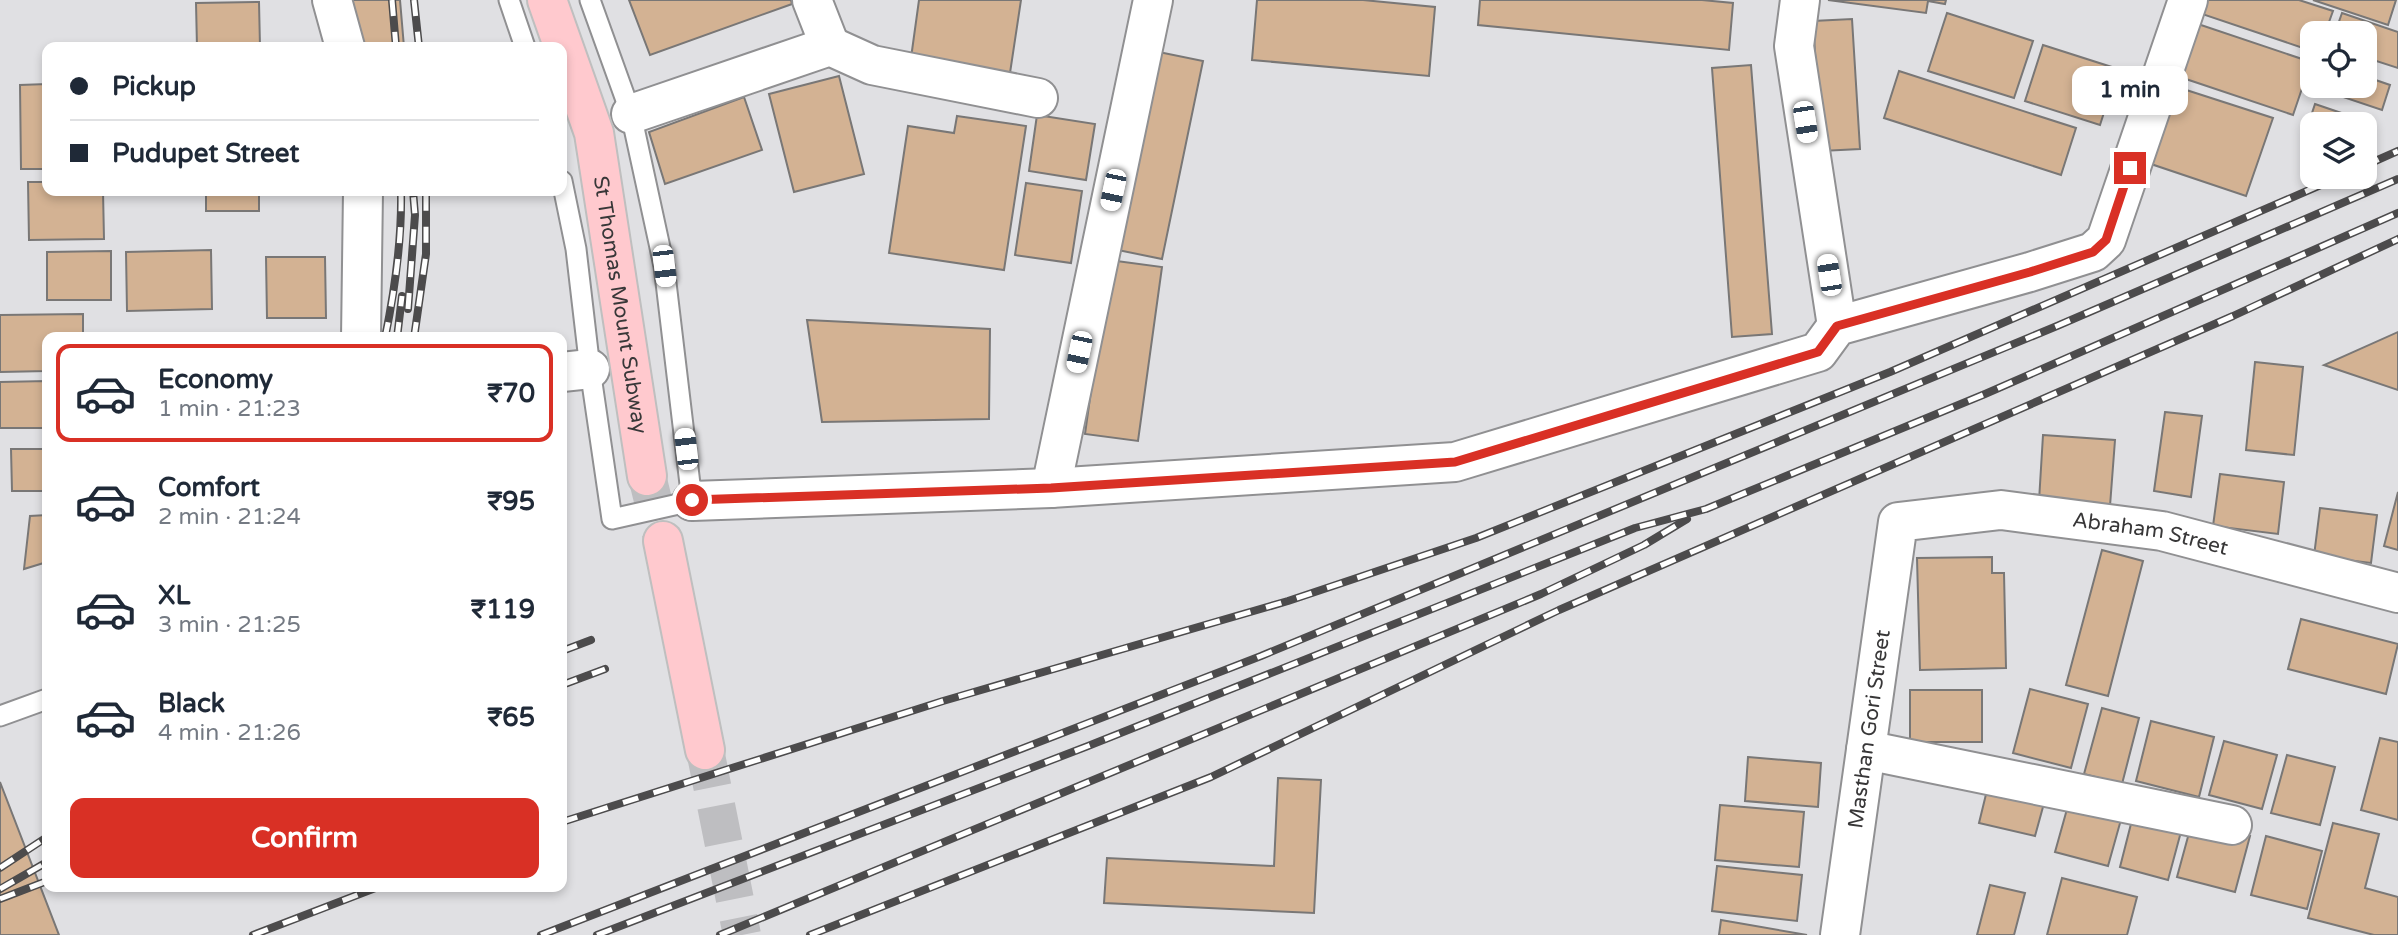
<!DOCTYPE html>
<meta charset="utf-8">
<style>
body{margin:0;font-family:"Varela Round",sans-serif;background:#f2f2f3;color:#1f2937;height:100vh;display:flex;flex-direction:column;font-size:26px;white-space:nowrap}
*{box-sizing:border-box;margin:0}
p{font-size:23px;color:#747a83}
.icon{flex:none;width:38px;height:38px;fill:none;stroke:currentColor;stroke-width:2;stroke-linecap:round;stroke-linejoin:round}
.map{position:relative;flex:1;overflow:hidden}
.details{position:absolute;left:42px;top:332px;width:525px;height:560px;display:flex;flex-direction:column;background:#fff;border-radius:14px;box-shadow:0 4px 10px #0003}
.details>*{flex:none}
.hud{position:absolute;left:42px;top:42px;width:525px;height:154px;border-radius:14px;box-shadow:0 4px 10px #0003;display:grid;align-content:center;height:154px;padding:0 28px;background:#fff}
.fabs{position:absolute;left:2300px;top:21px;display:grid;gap:14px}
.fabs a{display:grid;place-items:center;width:77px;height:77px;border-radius:14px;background:#fff;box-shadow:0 4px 10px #0003;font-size:35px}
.end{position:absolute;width:32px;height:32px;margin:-16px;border:9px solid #d93025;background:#fff;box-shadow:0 0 0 4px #fff}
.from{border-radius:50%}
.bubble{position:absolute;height:49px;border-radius:14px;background:#fff;box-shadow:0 4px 10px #0003;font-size:23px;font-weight:800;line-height:49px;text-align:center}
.car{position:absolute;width:21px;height:42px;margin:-21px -10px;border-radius:9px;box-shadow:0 0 5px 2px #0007;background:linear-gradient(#fff 24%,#345 0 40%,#fff 0 76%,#345 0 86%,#fff 0)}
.hud b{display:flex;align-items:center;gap:24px;height:66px;font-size:26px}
.hud b+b{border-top:2px solid #e0e1e3}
.hud i{width:18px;height:18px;background:#1f2937}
ul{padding:12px 0 0;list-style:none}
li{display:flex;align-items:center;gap:21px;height:98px;margin:0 14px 10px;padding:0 14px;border:4px solid transparent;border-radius:14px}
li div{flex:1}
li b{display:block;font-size:26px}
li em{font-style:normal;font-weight:800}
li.current{border-color:#d93025}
li>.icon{width:63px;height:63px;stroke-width:1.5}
.button{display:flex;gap:14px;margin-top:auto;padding:14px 28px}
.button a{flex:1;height:80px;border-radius:14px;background:#d93025;color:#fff;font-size:28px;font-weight:800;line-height:80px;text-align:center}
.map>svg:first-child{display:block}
</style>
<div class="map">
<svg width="2398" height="935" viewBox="0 0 2398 935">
<rect width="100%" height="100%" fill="#e0e0e3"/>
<g fill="#d3b293" stroke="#797776" stroke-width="2">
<path d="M348 0H400L404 47H352Z"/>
<path d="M629 0H791L792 4 650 55Z"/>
<path d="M919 0H1021L1010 73 911 58Z"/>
<path d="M1257 0H1363L1435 7 1429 76 1252 60Z"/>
<path d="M1480 0H1702L1733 3 1729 50 1478 25Z"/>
<path d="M1828 0H1946L1945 4 1928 1 1926 13Z"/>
<path d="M2207 0H2299L2333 11 2325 33H2312V51L2202 14Z"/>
<path d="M2313 0H2396L2388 25Z"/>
<path d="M259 2 260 47H197L196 3Z"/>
<path d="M1947 13 2033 41 2014 98 1928 71Z"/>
<path d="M2342 13 2398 32V68L2364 57V33H2335Z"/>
<path d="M1852 19 1860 149 1821 151 1813 21Z"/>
<path d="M2192 22 2311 62 2293 115 2174 75Z"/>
<path d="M2043 45 2118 69 2100 125 2025 101Z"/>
<path d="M1149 50 1203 61 1162 259 1108 248Z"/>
<path d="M1751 65 1772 334 1732 337 1712 68Z"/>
<path d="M1899 71 2076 128 2061 175 1884 118Z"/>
<path d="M839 76 864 174 794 192 769 94Z"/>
<path d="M2364 76 2390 85 2382 110 2325 91 2327 86H2364Z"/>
<path d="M47 84V169H21L20 85Z"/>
<path d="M2177 87 2273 118 2246 196 2151 164Z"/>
<path d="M744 97 762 150 665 184 649 132Z"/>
<path d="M2315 104 2356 118 2354 124H2312V130L2307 128Z"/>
<path d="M1037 115 1095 124 1086 180 1029 171Z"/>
<path d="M957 116 1026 126 1004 270 889 253 908 126 954 133Z"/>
<path d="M28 182H47V191H103L104 239 29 240Z"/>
<path d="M1026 183 1082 191 1071 263 1015 255Z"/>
<rect x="206" y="191" width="53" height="20"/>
<path d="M211 250 212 309 127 311 126 252Z"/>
<path d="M111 251V300H47V252Z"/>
<path d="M266 257H325L326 318H267Z"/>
<path d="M1109 260 1162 267 1138 441 1085 434Z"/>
<path d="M83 314V338H47V371L0 372V315Z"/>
<path d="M807 320 990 329 989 419 822 422Z"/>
<path d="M2398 332V390L2324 365Z"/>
<path d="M2255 362 2303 367 2294 455 2246 450Z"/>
<path d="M47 381V428H0V382Z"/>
<path d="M2165 412 2202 416 2191 497 2154 491Z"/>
<path d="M2043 435 2115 440 2110 506 2039 501Z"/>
<path d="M11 449H47V491H12Z"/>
<path d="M2220 474 2284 482 2278 534 2213 526Z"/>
<path d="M2398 492V550L2384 546Z"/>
<path d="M2320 508 2377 515 2371 563 2314 556Z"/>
<path d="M47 515V562L24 569 30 516Z"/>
<path d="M2102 550 2143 561 2108 696 2066 685Z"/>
<path d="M1992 557V573H2004L2006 668 1920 670 1917 558Z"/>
<path d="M2301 619 2398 644 2386 694 2288 669Z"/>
<path d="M2030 689 2088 704 2071 768 2013 753Z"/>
<rect x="1910" y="690" width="72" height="52"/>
<path d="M2102 708 2139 718 2122 784 2084 774Z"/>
<path d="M2151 721 2214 737 2199 797 2136 781Z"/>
<path d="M2380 738 2398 742V820L2361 810Z"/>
<path d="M2224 741 2277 755 2262 809 2209 795Z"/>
<path d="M2287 755 2335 767 2320 825 2271 813Z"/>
<path d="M1748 757 1821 763 1818 807 1745 801Z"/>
<path d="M1278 778 1321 780 1314 913 1104 903 1107 858 1274 866Z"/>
<path d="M0 782 59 935H0Z"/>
<path d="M1989 782 2046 796 2035 836 1979 823Z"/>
<path d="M2069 802 2122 816 2108 866 2055 852Z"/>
<path d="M1720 805 1804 812 1799 867 1715 860Z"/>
<path d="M2133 816 2182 828 2168 880 2120 867Z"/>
<path d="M2192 822 2250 836 2235 892 2177 877Z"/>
<path d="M2333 823 2379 834 2365 888 2398 897V935H2374L2308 918Z"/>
<path d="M2266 836 2322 851 2307 909 2251 895Z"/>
<path d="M1717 866 1802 875 1797 921 1712 911Z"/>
<path d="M2062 878 2137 897 2127 935H2047Z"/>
<path d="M1990 885 2025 893 2014 935H1977Z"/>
<path d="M1721 920 1807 935H1719Z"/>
</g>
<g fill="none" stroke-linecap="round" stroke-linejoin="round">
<g stroke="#bebec1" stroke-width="38" stroke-dasharray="38 19" stroke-linecap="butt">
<path d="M647 476 663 541"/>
<path d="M705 750 742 935"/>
</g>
<defs>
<g id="service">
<path d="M509 0 525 47"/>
<path d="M562 181 576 249 590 369 612 519 692 501 664 266 631 114 590 0"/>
<path d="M0 716 47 699"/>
</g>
<g id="minor">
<path d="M332 0 345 47"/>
<path d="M812 0 830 46"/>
<path d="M1800 0 1794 46 1837 326"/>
<path d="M631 114 830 46 872 65 1038 98"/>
<path d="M361 338 363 191"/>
<path d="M562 372 590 369"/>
<path d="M1051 488 1153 0"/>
<path d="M692 501 1051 488 1455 462 1818 352 1837 326 2030 272 2093 252 2106 240 2188 0"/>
<path d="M1866 750 2232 825"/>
<path id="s1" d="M1840 935 1898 522 2001 510 2162 531 2398 593"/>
</g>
<g id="primary">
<path id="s2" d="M547 0 594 133 647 476"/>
<path d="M663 541 705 750"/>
</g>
</defs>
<use href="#service" stroke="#909092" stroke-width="23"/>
<use href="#minor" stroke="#909092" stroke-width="42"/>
<use href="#primary" stroke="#bfbfbf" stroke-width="42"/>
<use href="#service" stroke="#fff" stroke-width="19"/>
<use href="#minor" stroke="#fff" stroke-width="38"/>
<use href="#primary" stroke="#ffc9ce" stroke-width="38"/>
<defs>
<g id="rail">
<path d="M392 0 396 47"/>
<path d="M414 0 419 47"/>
<path d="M2364 166 2398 151"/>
<path d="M408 309 415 215 413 191"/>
<path d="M385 338C395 289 402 241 401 191"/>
<path d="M397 338 402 296"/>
<path d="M414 338 426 254V191"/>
<path d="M562 651 591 640"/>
<path d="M562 685 605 669"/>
<path d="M562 822 943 701 1288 601 1476 538 1890 372 2339 177"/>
<path d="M0 868 47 837"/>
<path d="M0 889 47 862"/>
<path d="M0 899 47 881"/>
<path d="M253 935 378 887"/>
<path d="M541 935 1261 656 2057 326 2398 179"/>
<path d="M597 935 1088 746 1635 528 1706 509 1985 394 2398 213"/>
<path d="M720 935 1541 594 1644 545 1687 519"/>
<path d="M810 935 1211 777 1559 610 2233 316 2398 239"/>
</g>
</defs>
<use href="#rail" stroke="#4c4b4c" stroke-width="8"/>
<use href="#rail" stroke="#fff" stroke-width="5" stroke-dasharray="16" stroke-linecap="butt"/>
</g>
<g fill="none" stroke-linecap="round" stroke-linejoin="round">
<path stroke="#d93025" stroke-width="9" d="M692 500 1051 488 1455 462 1818 352 1837 326 2030 272 2093 252 2106 240 2130 168"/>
</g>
<g text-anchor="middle" stroke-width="7" stroke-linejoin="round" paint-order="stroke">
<g font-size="21" fill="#383738" stroke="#fff">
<text dy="7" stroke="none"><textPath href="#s2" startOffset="315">St Thomas Mount Subway</textPath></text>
<text dy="7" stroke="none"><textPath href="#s1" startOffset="672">Abraham Street</textPath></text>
<text dy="7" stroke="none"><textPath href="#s1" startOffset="208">Masthan Gori Street</textPath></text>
</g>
</g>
</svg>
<div class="fabs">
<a><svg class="icon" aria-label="locate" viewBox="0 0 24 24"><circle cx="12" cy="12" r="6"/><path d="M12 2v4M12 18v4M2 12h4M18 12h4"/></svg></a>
<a><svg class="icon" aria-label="layers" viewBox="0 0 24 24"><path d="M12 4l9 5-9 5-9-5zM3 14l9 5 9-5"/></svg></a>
</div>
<i class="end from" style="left:692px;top:500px"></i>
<i class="end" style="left:2130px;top:168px"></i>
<div class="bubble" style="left:2072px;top:66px;width:116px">1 min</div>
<i class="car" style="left:1805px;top:122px;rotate:171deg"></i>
<i class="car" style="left:1113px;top:190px;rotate:192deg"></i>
<i class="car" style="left:664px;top:266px;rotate:173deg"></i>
<i class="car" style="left:1829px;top:275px;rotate:351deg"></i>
<i class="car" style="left:1079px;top:352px;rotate:192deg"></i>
<i class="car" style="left:686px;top:449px;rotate:353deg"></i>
<div class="hud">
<b><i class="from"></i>Pickup</b>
<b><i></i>Pudupet Street</b>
</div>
<section class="details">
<ul>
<li class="current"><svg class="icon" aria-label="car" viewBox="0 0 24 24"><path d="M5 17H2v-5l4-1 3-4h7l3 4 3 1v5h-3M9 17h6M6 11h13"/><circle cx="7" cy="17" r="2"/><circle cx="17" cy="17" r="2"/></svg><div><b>Economy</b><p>1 min · 21:23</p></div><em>₹70</em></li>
<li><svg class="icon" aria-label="car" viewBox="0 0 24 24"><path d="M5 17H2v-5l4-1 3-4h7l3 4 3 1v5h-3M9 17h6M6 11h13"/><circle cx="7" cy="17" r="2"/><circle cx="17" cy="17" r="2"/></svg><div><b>Comfort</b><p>2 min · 21:24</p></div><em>₹95</em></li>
<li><svg class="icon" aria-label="car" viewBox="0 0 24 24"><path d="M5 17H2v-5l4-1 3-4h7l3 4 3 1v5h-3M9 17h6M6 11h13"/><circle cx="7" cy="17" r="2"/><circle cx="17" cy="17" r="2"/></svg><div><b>XL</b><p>3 min · 21:25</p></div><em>₹119</em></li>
<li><svg class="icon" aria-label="car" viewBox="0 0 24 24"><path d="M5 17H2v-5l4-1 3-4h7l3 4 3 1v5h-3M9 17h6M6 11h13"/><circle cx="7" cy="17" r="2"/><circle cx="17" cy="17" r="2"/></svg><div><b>Black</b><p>4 min · 21:26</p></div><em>₹65</em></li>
</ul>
<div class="button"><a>Confirm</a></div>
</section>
</div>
